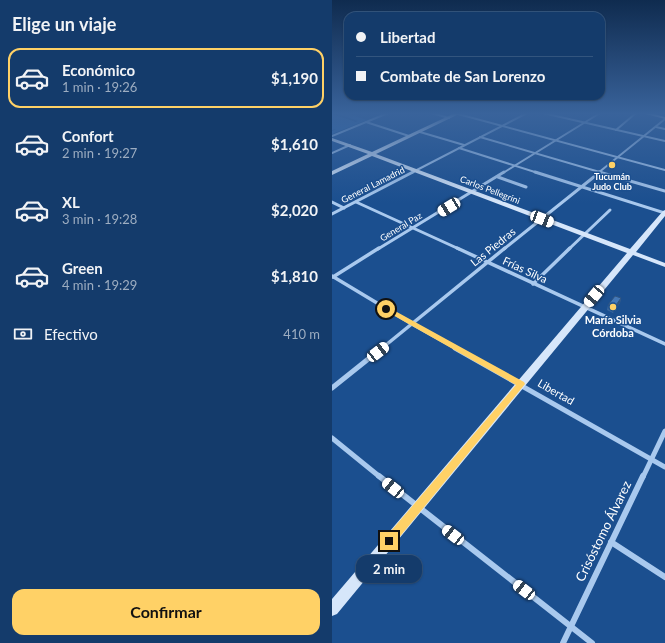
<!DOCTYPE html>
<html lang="es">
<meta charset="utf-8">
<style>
body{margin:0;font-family:Lato,sans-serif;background:#214673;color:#f1f3f6;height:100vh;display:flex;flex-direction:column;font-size:15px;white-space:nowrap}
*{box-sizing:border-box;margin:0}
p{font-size:13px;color:#9dadc1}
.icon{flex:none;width:22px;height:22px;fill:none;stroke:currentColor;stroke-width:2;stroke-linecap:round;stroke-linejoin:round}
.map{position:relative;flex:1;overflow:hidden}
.side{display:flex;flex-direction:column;background:#143b6b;width:332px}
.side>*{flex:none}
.guide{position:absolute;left:12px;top:12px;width:261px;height:88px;border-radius:12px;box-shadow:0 1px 3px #0004,0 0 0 1px #33557e;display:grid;align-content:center;height:88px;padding:0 12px;background:#143b6b}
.end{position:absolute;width:18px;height:18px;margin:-9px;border:5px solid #ffd166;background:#111;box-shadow:0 0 0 2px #111}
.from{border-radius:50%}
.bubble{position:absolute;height:28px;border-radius:12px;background:#143b6b;box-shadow:0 1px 3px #0004,0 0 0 1px #33557e;font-size:13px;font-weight:700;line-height:28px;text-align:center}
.car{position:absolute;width:12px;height:24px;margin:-12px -6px;border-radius:5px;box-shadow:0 0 3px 1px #0007;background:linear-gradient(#fff 24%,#345 0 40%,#fff 0 76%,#345 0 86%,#fff 0)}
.guide b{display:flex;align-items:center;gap:14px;height:38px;font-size:15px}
.guide b+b{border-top:1px solid #33557e}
.guide i{width:10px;height:10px;background:#f1f3f6}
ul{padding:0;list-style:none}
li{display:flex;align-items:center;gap:12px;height:60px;margin:0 8px 6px;padding:0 4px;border:2px solid transparent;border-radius:12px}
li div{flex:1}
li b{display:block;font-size:15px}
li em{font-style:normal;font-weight:700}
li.active{border-color:#ffd166}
li>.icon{width:36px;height:36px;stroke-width:1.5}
h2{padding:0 12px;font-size:18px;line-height:48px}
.pay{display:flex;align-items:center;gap:10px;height:44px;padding:0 12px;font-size:15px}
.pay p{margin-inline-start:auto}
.cta{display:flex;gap:8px;margin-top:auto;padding:8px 12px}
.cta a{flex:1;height:46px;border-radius:12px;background:#ffd166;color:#111;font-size:16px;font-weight:700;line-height:46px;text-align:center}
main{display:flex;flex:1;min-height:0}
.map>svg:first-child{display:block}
</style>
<main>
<section class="side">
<h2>Elige un viaje</h2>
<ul>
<li class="active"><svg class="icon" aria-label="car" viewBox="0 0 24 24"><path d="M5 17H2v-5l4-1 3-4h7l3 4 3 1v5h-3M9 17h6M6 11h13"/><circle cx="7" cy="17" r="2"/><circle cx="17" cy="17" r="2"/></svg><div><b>Económico</b><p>1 min · 19:26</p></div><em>$1,190</em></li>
<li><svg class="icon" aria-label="car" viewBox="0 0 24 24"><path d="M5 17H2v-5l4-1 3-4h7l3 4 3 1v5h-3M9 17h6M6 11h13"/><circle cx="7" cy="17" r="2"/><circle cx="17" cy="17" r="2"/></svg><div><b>Confort</b><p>2 min · 19:27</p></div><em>$1,610</em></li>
<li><svg class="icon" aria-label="car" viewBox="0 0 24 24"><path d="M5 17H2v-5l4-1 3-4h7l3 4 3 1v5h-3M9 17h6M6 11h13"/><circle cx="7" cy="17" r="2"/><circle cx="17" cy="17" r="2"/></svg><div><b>XL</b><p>3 min · 19:28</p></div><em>$2,020</em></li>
<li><svg class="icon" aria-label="car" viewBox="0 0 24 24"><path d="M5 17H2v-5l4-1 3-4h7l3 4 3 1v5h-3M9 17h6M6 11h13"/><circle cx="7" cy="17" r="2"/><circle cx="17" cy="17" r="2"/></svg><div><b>Green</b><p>4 min · 19:29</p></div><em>$1,810</em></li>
</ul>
<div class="pay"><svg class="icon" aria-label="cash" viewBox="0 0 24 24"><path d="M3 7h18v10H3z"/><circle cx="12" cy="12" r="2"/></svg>Efectivo<p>410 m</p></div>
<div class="cta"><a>Confirmar</a></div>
</section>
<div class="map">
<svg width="333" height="643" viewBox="0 0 333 643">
<rect width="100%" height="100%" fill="#1b4f8f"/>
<path fill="#2e69ad" d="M3 113H14L35 120 0 134V131L4 129 0 130V114L24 122 26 121Z"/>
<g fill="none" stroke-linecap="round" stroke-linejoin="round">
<g stroke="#a9c9ee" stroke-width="2">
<path d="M100 113 117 118"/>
<path d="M211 113 333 141"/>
<path d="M126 114 333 170"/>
<path d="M34 122 77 136"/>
<path d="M324 127 333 129"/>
<path d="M284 130 304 113"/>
<path d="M88 132 132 145"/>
<path d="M0 136 56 113"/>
<path d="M148 137 271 173"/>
<path d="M127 148 206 173"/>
<path d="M0 153 18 145"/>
<path d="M79 173 195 113"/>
<path d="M171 173 268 113"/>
<path d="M266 173 333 119"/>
</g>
<g stroke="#a9c9ee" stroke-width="3">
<path d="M203 172 333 213"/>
<path d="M267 172 333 191"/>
<path d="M166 177 194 187"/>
<path d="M0 202 12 208"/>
<path d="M24 202 127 249"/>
<path d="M0 214 81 172"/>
<path d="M46 249 172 172"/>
<path d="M172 249 268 172"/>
<path d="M237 249 278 210"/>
</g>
<g stroke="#a9c9ee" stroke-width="3.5">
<path d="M125 248 333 344"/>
<path d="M0 276 80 324 125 349"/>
<path d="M1 277 47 248"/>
<path d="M201 284 238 248"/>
<path d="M49 349 173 248"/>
</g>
<g stroke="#a9c9ee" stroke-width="5">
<path d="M123 348 333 467"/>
<path d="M0 388 50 348"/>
<path d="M0 438 48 477"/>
<path d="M311 477 333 431"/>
</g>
<g stroke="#a9c9ee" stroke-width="6">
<path d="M47 476 260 643"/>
<path d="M279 542 333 577"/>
<path d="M231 643 311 476"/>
</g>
<path fill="#d6e6fa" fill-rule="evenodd" d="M123 113H129L44 154 298 249 331 211 333 210V216L304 252 333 263V267L301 255 5 614 0 616V599L295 253 40 156 0 175V171L36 154 0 141V138L40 152Z"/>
<path fill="#f0f6ff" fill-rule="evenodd" d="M310 113H318L333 117V119Z"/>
</g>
<path fill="#3a679d" d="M289 298 288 303 281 313 275 310 276 305Z"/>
<path fill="#305480" d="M289 298 288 303 281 313 282 308Z"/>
<path fill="#4478b7" stroke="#305480" d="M283 296 289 298 282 308 276 305Z"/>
<linearGradient id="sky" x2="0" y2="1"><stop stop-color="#0f2b4f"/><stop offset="0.56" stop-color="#39639b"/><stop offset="1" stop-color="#39639b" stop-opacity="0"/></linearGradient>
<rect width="333" height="203" fill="url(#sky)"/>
<path fill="#ffd166" d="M54 306 192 382 193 384 61 545 57 546 53 545 52 541 53 538 184 385 52 310 51 309Z"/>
<g fill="#ffd166" stroke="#1b4f8f" stroke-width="1.5">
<circle cx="280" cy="165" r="4"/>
<circle cx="281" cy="307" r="4"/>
</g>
<g text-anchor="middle" stroke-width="3" stroke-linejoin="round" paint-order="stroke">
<g font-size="9" font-weight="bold" fill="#fff" stroke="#1b4f8f">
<text x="280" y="180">Tucumán<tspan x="280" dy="10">Judo Club</tspan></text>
</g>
<g font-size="9" fill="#fff" stroke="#1b4f8f">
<text transform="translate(41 185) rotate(-27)" y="3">General Lamadrid</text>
<text transform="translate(158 190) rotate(21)" y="3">Carlos Pellegrini</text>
<text transform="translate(69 227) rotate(-31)" y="3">General Paz</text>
</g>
<g font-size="11" fill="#fff" stroke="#1b4f8f">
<text transform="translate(161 247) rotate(-39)" y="4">Las Piedras</text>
<text transform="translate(193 270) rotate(25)" y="4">Frías Silva</text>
<text transform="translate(224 392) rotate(30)" y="4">Libertad</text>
</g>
<g font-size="11" font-weight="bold" fill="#fff" stroke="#1b4f8f">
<text x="281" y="324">María Silvia<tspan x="281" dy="13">Córdoba</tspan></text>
</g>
<g font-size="13" fill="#fff" stroke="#1b4f8f">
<text transform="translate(271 531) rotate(-64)" y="5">Crisóstomo Álvarez</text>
</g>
</g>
</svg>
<i class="end from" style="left:54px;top:309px"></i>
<i class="end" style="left:57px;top:541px"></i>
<div class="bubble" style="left:24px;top:555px;width:66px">2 min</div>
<i class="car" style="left:117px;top:207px;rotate:239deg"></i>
<i class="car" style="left:210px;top:219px;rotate:111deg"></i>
<i class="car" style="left:262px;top:296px;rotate:220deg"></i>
<i class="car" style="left:46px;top:352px;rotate:52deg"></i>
<i class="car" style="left:61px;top:488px;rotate:309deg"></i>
<i class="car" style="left:121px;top:535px;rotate:308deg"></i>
<i class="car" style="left:192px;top:590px;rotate:308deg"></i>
<div class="guide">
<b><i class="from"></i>Libertad</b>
<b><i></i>Combate de San Lorenzo</b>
</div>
</div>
</main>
